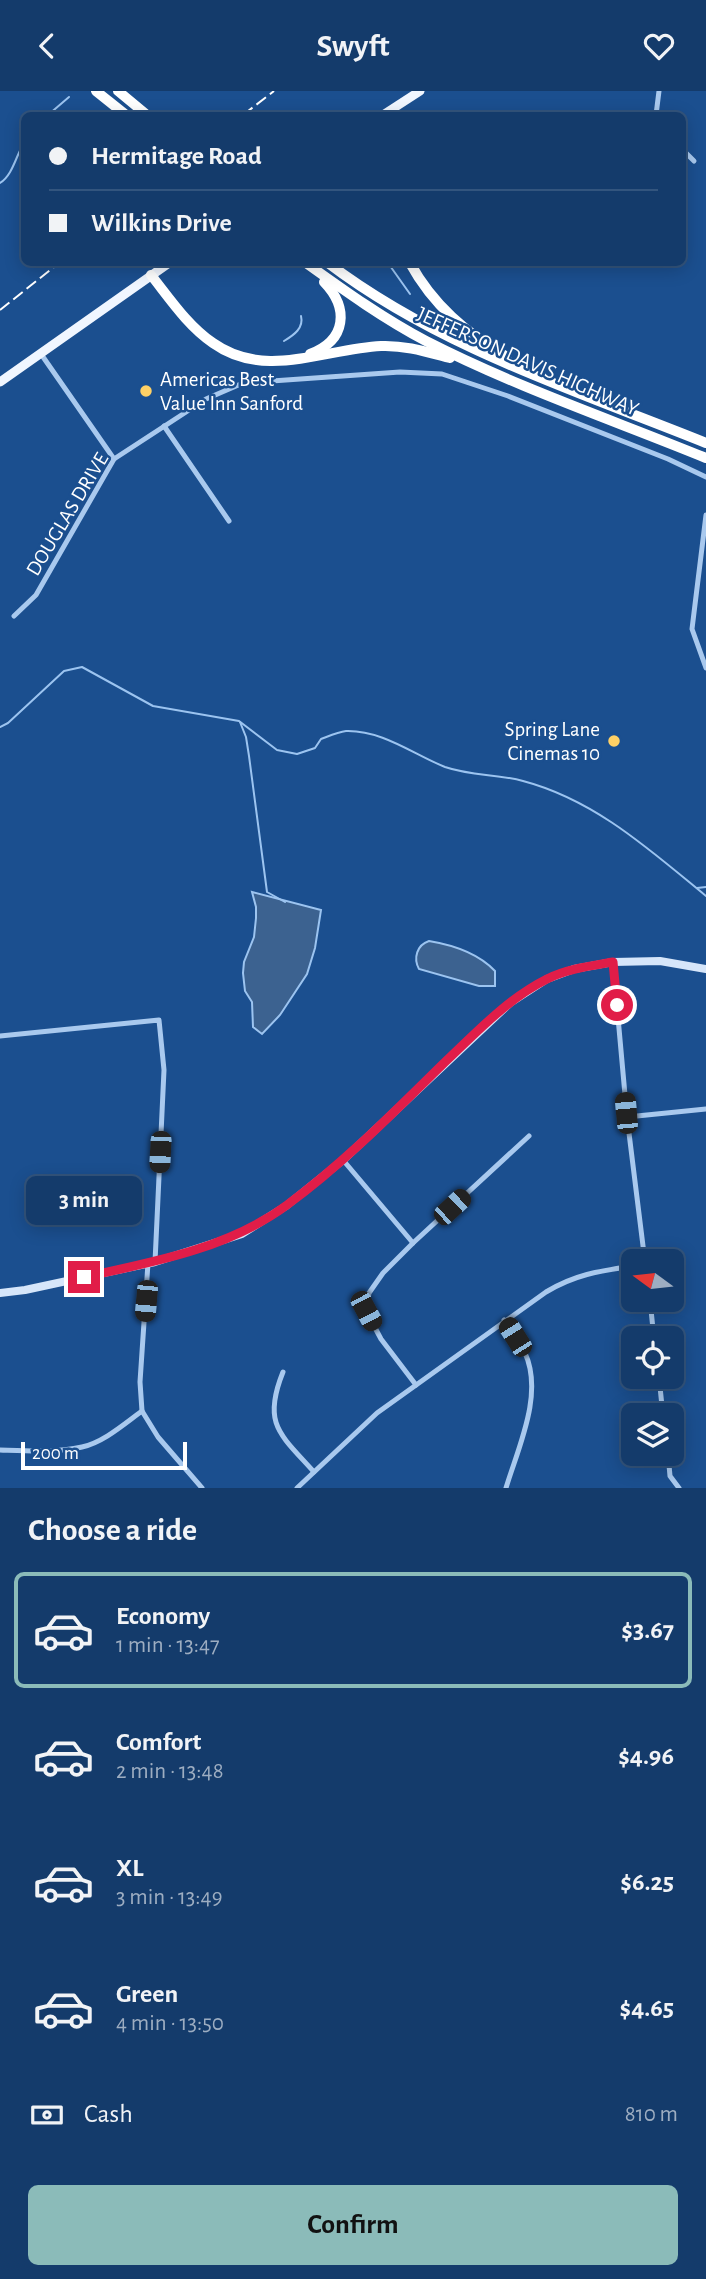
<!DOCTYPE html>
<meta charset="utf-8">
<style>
body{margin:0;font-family:"Alegreya Sans",sans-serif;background:#1d4271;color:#f1f3f6;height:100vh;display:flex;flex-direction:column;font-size:26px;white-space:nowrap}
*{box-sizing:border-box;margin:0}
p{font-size:23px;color:#9dadc1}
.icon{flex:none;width:38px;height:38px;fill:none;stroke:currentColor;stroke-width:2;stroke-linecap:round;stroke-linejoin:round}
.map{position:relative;height:1397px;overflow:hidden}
.panel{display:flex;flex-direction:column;background:#143b6b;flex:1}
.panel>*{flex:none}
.top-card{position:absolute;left:21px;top:21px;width:665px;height:154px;border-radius:10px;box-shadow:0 4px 18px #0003,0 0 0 2px #33557e;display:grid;align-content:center;height:154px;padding:0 28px;background:#143b6b}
.needle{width:46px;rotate:285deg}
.tools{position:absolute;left:621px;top:1158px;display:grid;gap:14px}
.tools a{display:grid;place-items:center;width:63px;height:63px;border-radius:10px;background:#143b6b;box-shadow:0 4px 18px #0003,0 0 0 2px #33557e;font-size:35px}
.scale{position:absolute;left:21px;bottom:18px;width:166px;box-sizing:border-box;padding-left:7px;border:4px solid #fff;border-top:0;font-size:19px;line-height:24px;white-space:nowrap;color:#fff;-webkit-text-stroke:5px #1b4f8f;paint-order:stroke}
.end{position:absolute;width:32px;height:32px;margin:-16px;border:9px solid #e11d48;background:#fff;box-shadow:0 0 0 4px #fff}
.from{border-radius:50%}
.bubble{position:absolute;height:49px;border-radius:10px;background:#143b6b;box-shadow:0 4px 18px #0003,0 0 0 2px #33557e;font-size:23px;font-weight:700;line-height:49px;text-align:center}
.car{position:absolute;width:21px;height:42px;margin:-21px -10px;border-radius:9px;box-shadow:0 0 5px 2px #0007;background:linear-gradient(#222 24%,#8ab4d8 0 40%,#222 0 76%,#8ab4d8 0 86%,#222 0)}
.top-card b{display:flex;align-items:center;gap:24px;height:66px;font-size:26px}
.top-card b+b{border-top:2px solid #33557e}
.top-card i{width:18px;height:18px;background:#f1f3f6}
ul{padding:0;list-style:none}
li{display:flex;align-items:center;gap:21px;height:116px;margin:0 14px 10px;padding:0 14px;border:4px solid transparent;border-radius:10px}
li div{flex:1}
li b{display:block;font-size:26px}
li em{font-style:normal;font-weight:700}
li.active{border-color:#8bbbb9}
li>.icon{width:63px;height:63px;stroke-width:1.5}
h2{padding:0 28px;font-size:32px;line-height:84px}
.pay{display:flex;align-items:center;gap:18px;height:77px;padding:0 28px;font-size:26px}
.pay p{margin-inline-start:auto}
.button{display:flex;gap:14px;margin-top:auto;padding:14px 28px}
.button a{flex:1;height:80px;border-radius:10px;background:#8bbbb9;color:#111;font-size:28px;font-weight:700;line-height:80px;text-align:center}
header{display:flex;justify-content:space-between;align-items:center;height:91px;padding:0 28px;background:#143b6b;font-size:32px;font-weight:700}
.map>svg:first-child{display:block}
</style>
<header><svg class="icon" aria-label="back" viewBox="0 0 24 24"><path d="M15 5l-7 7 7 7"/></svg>Swyft<svg class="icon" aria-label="heart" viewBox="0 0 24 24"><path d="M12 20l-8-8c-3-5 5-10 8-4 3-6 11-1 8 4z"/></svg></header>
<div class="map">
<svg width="706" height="1397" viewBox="0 0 706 1397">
<rect width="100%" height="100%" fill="#1b4f8f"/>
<g fill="#3c6290" stroke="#9cc4f0" stroke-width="2">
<path d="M252 801 321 819 315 857 307 883 280 924 262 943 253 936 252 911 245 900 243 882 244 871 254 846 256 827V816Z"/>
<path d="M429 850C453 854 478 862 495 880V895H479L419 878C413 867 417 854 429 850Z"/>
</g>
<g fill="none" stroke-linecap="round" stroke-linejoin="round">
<g stroke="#9cc4f0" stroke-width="2">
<path d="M48 24 69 6"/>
<path d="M0 92C13 84 16 64 24 52"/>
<path d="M388 172 410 203"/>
<path d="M284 250C294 244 304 237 301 225"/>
<path d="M240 631 246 646 249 665 267 801 285 811"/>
<path d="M0 636 8 632 64 580 82 576 153 615 239 630 277 659 297 663 315 657 321 648C329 645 338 641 346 640 382 639 413 663 445 676 471 685 498 683 523 690 595 709 650 759 706 805"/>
<path d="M697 797 706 796"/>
</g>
<g stroke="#a9c9ee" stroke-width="5">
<path d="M656 24 659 0"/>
<path d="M682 58 694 70"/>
<path d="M41 263 114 368"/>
<path d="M164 335 229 430"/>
<path d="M706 424 692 538 706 577"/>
<path d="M14 525 36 504 114 368 206 308 243 292 400 281 442 283 508 305 668 368 706 386"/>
<path d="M613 871 627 1026 645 1171"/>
<path d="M0 945 159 929 164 979 155 1171"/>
<path d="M627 1026 706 1018"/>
<path d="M343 1069 413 1152"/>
<path d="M148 1172 140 1291 142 1320 158 1346 202 1397"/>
<path d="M650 1209 654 1248"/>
<path d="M504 1229C511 1240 520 1250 525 1262 544 1303 518 1357 506 1397"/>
<path d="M283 1281C262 1333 280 1343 314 1381"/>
<path d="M659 1286 663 1325"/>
<path d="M416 1294 381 1248 366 1220 369 1202 383 1182 413 1152 529 1045"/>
<path d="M0 1359C26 1360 56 1362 82 1356 104 1351 124 1333 142 1320"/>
<path d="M668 1363 670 1385 679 1397"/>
<path d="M297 1397 377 1322 546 1201C576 1183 600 1180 634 1175"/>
</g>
<path stroke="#d6e6fa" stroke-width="8" d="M0 1202 25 1199 155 1171 242 1143 286 1115 343 1069 510 912 547 888 574 878 613 871 660 870 706 878"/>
<g stroke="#f0f6ff" stroke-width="9">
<path d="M383 24 420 0"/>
<path d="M0 291 169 172"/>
</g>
<g stroke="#fff" stroke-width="10">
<path d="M96 0 126 24"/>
<path d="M118 0 147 24"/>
<path d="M306 172C345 200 384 228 426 250 516 296 613 329 706 367"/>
<path d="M328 172C440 257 577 300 706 352"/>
<path d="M410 172C433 214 466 242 507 266"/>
<path d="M151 184C170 208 188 235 213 252 265 289 324 258 381 255 405 254 427 261 450 267"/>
<path d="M310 263C347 249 349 217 324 191"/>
</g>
<g stroke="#fff" stroke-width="2" stroke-dasharray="12 5" stroke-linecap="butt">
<path d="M243 24 274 0"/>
<path d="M0 219 59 172"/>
</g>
</g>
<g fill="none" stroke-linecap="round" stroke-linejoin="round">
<path stroke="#e11d48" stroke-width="9" d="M84 1186C154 1171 229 1157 287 1114 344 1072 394 1021 444 972 476 942 507 908 547 888 567 878 590 875 613 871L617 914"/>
</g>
<g fill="#ffd166" stroke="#1b4f8f" stroke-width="2.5">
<circle cx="146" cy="300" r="7"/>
<circle cx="614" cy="650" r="7"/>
</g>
<g text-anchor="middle" stroke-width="5" stroke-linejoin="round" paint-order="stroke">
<g font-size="21" fill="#fff" stroke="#1b4f8f">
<text transform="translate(528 270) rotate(24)" y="7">JEFFERSON DAVIS HIGHWAY</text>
<text transform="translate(67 423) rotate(-59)" y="7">DOUGLAS DRIVE</text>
</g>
<g font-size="21" fill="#fff" stroke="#1b4f8f" text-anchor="start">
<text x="160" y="295">Americas Best<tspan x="160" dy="24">Value Inn Sanford</tspan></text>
<text x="600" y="645" text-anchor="end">Spring Lane<tspan x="600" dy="24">Cinemas 10</tspan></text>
</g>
</g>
</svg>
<div class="tools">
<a><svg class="needle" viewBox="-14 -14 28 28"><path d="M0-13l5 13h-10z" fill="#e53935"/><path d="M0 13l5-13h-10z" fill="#9dadc1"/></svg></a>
<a><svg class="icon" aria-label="locate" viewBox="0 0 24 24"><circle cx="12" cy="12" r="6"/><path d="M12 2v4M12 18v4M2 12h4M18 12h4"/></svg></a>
<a><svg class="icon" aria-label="layers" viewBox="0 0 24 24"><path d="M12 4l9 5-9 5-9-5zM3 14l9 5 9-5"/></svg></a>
</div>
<div class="scale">200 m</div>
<i class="end from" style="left:617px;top:914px"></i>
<i class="end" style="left:84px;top:1186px"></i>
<div class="bubble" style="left:26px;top:1085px;width:116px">3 min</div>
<i class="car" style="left:626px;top:1022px;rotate:355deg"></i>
<i class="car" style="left:160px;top:1061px;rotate:183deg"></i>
<i class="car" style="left:452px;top:1116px;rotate:47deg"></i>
<i class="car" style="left:146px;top:1210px;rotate:185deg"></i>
<i class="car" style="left:366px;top:1220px;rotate:152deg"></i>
<i class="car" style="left:515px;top:1246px;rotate:328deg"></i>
<div class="top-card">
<b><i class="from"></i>Hermitage Road</b>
<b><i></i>Wilkins Drive</b>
</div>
</div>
<section class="panel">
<h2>Choose a ride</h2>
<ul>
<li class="active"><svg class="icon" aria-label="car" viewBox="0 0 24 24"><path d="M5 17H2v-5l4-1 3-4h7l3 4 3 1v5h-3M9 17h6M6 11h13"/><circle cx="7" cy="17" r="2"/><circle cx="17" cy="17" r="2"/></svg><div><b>Economy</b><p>1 min · 13:47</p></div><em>$3.67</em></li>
<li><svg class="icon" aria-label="car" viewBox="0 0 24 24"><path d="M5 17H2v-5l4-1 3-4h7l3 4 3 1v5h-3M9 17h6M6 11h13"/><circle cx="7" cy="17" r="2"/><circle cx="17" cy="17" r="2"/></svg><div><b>Comfort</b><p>2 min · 13:48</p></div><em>$4.96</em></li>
<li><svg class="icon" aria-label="car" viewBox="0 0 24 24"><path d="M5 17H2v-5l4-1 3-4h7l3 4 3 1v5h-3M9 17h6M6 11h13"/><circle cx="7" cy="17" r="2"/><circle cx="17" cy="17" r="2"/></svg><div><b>XL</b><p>3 min · 13:49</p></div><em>$6.25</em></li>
<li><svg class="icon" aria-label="car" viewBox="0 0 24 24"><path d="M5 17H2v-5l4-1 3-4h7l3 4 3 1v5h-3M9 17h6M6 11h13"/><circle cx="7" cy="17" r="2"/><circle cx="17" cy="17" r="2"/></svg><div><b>Green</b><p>4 min · 13:50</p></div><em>$4.65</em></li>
</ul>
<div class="pay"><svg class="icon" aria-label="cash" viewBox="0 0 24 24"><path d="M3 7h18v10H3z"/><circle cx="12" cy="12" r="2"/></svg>Cash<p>810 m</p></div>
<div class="button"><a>Confirm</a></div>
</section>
